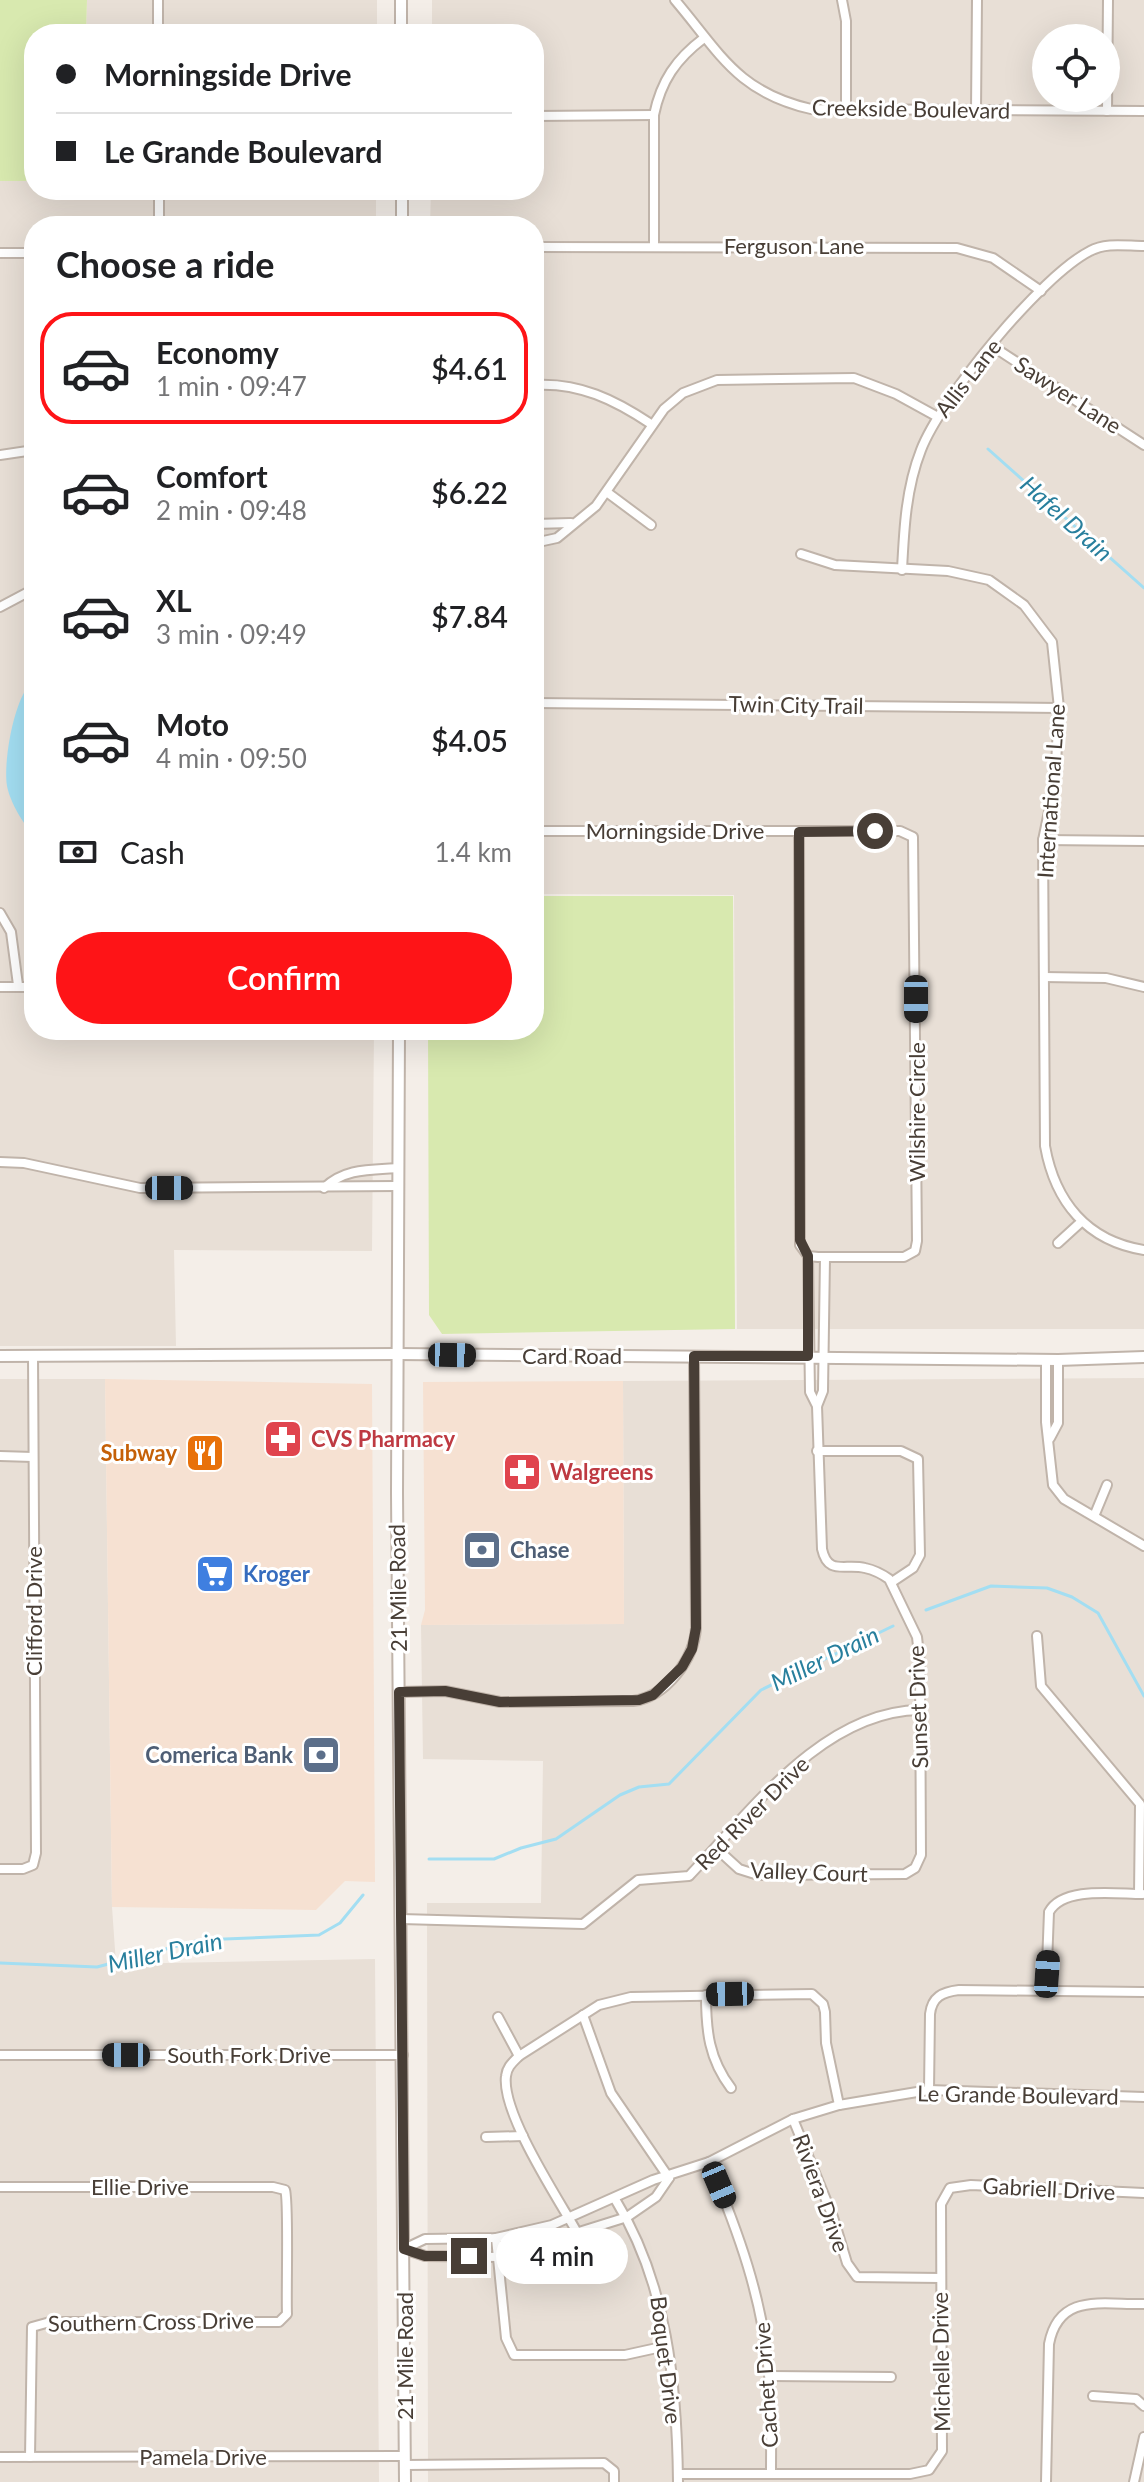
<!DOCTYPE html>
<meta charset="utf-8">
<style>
body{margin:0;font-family:Lato,sans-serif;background:#f2f2f2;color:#202124;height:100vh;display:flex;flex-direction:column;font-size:30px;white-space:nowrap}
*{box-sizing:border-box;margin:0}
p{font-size:26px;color:#757577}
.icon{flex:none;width:44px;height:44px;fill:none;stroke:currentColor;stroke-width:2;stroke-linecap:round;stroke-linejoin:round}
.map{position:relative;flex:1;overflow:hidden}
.drawer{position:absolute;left:24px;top:216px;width:520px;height:824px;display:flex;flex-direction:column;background:#fff;border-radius:32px;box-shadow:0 8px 32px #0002}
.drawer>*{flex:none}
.guide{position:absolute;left:24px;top:24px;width:520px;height:176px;border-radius:32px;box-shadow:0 8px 32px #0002;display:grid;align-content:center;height:176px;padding:0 32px;background:#fff}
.buttons{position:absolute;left:1032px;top:24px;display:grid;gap:16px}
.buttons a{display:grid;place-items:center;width:88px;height:88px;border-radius:50%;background:#fff;box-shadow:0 8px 32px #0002;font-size:40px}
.end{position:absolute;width:36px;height:36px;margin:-18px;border:10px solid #483e36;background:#fff;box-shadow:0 0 0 4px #fff}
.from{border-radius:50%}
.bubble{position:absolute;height:56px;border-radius:28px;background:#fff;box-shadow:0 8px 32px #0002;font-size:26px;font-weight:600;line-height:56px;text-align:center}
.car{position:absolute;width:24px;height:48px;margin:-24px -12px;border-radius:10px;box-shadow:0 0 6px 2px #0007;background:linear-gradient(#222 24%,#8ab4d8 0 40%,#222 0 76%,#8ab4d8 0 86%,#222 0)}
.guide b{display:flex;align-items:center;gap:28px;height:76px;font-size:30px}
.guide b+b{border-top:2px solid #e0e0e0}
.guide i{width:20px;height:20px;background:#202124}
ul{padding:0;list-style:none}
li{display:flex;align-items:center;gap:24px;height:112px;margin:0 16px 12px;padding:0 16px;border:4px solid transparent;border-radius:32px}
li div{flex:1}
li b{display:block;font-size:30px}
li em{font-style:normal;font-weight:600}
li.current{border-color:#fe1417}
li>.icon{width:72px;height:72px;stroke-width:1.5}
h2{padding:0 32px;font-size:36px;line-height:96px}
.pay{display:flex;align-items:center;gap:20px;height:88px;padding:0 32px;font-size:30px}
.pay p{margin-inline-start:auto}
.primary-button{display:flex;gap:16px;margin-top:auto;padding:16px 32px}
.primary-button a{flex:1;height:92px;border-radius:48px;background:#fe1417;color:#fff;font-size:32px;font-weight:600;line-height:92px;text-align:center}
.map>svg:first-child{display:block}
</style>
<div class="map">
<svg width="1144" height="2482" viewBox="0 0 1144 2482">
<rect width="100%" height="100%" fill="#f4eee8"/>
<g fill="#e8dfd6" fill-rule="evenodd">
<path d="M87 0H377V34H86Z"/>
<path d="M432 0H1144V1329H737L734 895 534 894V226H430L431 190H534V34H432ZM1046 38H1106V98H1046Z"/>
<path d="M0 181H34V190H376V226H34V1030H374L372 1251 174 1250 176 1346H0Z"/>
<path d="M1144 1378V2482H428L427 1903H541L543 1761 423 1759 421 1625 624 1624 623 1381Z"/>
<path d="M0 1379H105L112 1907 116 1964 375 1959 379 2482H0Z"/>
</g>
<g fill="#f6e1d2">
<path d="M105 1379 372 1384 375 1882 345 1881 316 1910 112 1907Z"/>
<path d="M623 1381 624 1624 421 1625 425 1610 423 1382Z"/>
</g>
<g fill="#d8e9af">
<path d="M0 0H87L86 34H34V181H0Z"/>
<path d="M534 896H733L735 1329 442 1334 429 1315 428 1030H534Z"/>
</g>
<path fill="#a3def2" d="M34 679V835C23 824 10 802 7 786 3 761 14 696 34 679Z"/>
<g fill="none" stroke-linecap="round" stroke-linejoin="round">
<g stroke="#a3def2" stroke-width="3">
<path d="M988 449 1144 588"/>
<path d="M926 1610 991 1586 1047 1588 1072 1597 1098 1613 1144 1696"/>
<path d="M429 1859H494L521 1848 556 1839 620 1795 639 1787 669 1784 761 1690 893 1626"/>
<path d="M0 1963 97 1967 200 1940 319 1935 340 1923 363 1895"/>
</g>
<defs>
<g id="minor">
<path d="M158 0V34"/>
<path d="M675 0C720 53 737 92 811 109L1144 111"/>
<path d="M842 0 846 21V110"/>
<path d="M976 110 977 0"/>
<path d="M1107 111 1108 0"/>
<path d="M534 116 654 115"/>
<path d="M159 226V190"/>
<path d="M654 245V115C661 81 676 59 704 38"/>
<path d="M534 247 957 248 993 258 1041 291"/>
<path d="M0 253H34"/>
<path d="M992 346 1144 445"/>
<path d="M534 385C579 382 615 400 651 424"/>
<path d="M0 455 34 450"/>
<path d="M608 493 651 525"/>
<path d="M534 524 571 523"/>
<path d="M534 543 557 538 596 506 664 409 683 393 717 380 854 378 896 394 936 416"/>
<path d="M801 554 835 565 948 571 989 580 1024 605 1052 642 1059 708 1055 783 1043 840 1045 1146C1055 1202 1087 1241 1144 1250"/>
<path d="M902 570C904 529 906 488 921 450 941 398 1041 276 1090 251 1106 242 1126 246 1144 246"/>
<path d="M0 607 34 589"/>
<path d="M534 703 1059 708"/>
<path d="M534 831H900L913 837 917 1241 915 1251 904 1257H818L808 1256 800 1245 799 832"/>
<path d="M1043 840 1144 841"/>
<path d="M0 913 11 932 18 985"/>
<path d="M1044 977 1106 978 1144 987"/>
<path d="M0 987H34"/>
<path d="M0 1162 24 1163 140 1188 397 1186"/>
<path d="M324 1188C345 1168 370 1170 398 1168"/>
<path d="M1058 1243 1081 1222"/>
<path d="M808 1256 810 1392 817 1406"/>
<path d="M1046 1360V1422L1053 1485 1064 1499 1144 1546"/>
<path d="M1050 1438 1058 1423V1360"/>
<path d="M817 1451H901L918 1459 920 1555 913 1568 892 1582"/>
<path d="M0 1456 33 1457"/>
<path d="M1095 1514 1107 1485"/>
<path d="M1037 1636 1041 1686 1140 1804 1139 1894"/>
<path d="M399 1692 445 1691 500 1702 633 1701C666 1697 694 1659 696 1628L694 1356"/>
<path d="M716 1848 739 1869 758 1875 905 1874 915 1868 921 1855 920 1664 917 1637 889 1579C882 1574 874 1570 865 1568 845 1563 828 1576 822 1549L817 1406 823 1391 825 1258"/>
<path d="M0 1869H23L33 1865 36 1853 33 1356"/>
<path d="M401 1919 583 1924 638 1880 689 1876C750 1812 823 1711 920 1710"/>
<path d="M1046 1991 1049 1912C1063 1886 1116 1894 1142 1894"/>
<path d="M706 1995C706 2031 709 2059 731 2088"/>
<path d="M583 2015 611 2093 669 2178"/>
<path d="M498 2017 519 2056"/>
<path d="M0 2055H403"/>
<path d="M929 2090 930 2014C932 1997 942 1992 959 1990L1144 1992"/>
<path d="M793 2119 833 2217 847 2263 857 2277 940 2278"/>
<path d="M486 2137 523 2136"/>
<path d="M709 2162C738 2231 763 2299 769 2375 772 2407 771 2441 771 2473"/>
<path d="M0 2187H273L285 2190C289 2199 286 2295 287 2314L279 2322H50L32 2327 30 2457"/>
<path d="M615 2199C667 2283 677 2384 678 2482"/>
<path d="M578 2234C559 2200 501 2113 506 2076 507 2067 512 2063 519 2056L599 2005 631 1997 812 1994 823 2004 825 2012 826 2043 839 2105"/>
<path d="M496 2238 506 2338 514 2355H625L666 2346"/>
<path d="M404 2249 425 2239 496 2238 552 2225 653 2180 709 2162 793 2119 839 2105 929 2090 1144 2097"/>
<path d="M404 2249 425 2256 499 2257 627 2217 656 2197 669 2178"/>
<path d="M770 2376 891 2377"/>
<path d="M1093 2396 1136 2399 1144 2406"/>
<path d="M0 2457 405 2456"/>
<path d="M405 2465 604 2463 614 2471V2482"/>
<path d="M678 2474H910L929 2470 942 2451 941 2204 950 2188 971 2185 1144 2193"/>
<path d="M1046 2482 1049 2344C1059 2292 1103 2305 1144 2304"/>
<path d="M1134 2482 1144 2437"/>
</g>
<g id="tertiary">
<path d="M401 34V0"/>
<path d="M402 190V226"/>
<path d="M399 1030 397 1493 405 2482"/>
<path d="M0 1356 397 1354 1058 1360 1144 1357"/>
</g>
</defs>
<use href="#minor" stroke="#c0b4aa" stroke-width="12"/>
<use href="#tertiary" stroke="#c0b4aa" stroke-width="14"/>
<use href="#minor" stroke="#fff" stroke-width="8"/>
<use href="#tertiary" stroke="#fff" stroke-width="10"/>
</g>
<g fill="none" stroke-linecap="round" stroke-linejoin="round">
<path stroke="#483e36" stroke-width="10" d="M469 2256H425L404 2249 399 1692 445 1691 500 1702 639 1700 653 1695 682 1667 692 1649 696 1628 694 1356H808V1256L800 1240 799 832 875 831"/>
</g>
<defs>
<symbol id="pharmacy-square" viewBox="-11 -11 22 22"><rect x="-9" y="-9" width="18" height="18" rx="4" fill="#e0444e" stroke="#fff"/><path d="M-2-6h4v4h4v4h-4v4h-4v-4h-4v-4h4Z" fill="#fff"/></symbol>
<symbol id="restaurant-square" viewBox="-11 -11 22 22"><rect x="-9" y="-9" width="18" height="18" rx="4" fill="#e8710a" stroke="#fff"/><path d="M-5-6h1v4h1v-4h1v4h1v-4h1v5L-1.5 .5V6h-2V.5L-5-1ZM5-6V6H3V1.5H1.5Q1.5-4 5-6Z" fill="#fff"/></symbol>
<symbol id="bank-square" viewBox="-11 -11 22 22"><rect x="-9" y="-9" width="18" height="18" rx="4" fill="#5c6f8a" stroke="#fff"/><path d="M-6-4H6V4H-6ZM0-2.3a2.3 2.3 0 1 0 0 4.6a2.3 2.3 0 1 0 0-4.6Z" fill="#fff"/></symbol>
<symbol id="supermarket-square" viewBox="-11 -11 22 22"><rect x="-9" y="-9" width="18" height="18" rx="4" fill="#3f7fe0" stroke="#fff"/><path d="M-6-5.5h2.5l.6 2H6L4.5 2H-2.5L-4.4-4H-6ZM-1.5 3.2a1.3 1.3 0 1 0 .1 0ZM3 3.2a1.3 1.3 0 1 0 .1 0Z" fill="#fff"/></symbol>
</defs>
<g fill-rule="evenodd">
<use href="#pharmacy-square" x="261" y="1417" width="44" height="44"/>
<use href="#restaurant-square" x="183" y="1431" width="44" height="44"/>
<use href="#pharmacy-square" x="500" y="1450" width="44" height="44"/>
<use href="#bank-square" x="460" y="1528" width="44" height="44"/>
<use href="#supermarket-square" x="193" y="1552" width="44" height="44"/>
<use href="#bank-square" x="299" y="1733" width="44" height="44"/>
</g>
<g text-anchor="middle" stroke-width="6" stroke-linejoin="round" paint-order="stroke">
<g font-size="22" fill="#483e36" stroke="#fff">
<text transform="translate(911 109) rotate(1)" y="8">Creekside Boulevard</text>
<text x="794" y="254">Ferguson Lane</text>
<text transform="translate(968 378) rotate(-52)" y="8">Allis Lane</text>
<text transform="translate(1068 395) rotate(33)" y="8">Sawyer Lane</text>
<text transform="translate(796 705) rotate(1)" y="8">Twin City Trail</text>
<text transform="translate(1051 791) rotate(-86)" y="8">International Lane</text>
<text x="675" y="839">Morningside Drive</text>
<text transform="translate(917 1112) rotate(-90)" y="8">Wilshire Circle</text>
<text x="572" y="1364">Card Road</text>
<text transform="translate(398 1588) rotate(-91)" y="8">21 Mile Road</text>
<text transform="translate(34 1611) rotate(-90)" y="8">Clifford Drive</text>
<text transform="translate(918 1707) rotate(-92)" y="8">Sunset Drive</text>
<text transform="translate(752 1813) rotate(-45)" y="8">Red River Drive</text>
<text transform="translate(809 1872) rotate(2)" y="8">Valley Court</text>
<text x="249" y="2063">South Fork Drive</text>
<text transform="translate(1018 2095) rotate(1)" y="8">Le Grande Boulevard</text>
<text x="140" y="2195">Ellie Drive</text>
<text transform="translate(1049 2189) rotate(3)" y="8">Gabriell Drive</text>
<text transform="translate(821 2193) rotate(70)" y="8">Riviera Drive</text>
<text transform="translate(151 2322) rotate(-1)" y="8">Southern Cross Drive</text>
<text transform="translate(405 2356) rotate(-90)" y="8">21 Mile Road</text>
<text transform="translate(666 2360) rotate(83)" y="8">Boquet Drive</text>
<text transform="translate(941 2362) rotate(-91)" y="8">Michelle Drive</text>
<text transform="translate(766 2385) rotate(-94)" y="8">Cachet Drive</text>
<text x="203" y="2465">Pamela Drive</text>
</g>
<g font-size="22" font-weight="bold" fill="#be3a42" stroke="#fff" text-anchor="start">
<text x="311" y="1447">CVS Pharmacy</text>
<text x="550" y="1480">Walgreens</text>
</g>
<g font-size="22" font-weight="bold" fill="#c56008" stroke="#fff" text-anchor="end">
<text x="177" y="1461">Subway</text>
</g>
<g font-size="22" font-weight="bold" fill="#4e5e75" stroke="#fff" text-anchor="start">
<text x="510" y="1558">Chase</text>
<text x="293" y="1763" text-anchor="end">Comerica Bank</text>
</g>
<g font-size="22" font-weight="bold" fill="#366cbe" stroke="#fff" text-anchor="start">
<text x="243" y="1582">Kroger</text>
</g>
<g font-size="24" font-style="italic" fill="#287f9d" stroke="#fff">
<text transform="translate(1066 519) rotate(42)" y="8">Hafel Drain</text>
<text transform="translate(825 1659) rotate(-26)" y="8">Miller Drain</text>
<text transform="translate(165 1953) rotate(-12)" y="8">Miller Drain</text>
</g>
</g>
</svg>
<div class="buttons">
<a><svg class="icon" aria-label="locate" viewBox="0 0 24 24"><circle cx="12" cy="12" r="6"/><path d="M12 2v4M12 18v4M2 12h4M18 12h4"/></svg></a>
</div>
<i class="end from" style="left:875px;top:831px"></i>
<i class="end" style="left:469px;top:2256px"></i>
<div class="bubble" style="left:496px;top:2228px;width:132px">4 min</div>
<i class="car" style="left:916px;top:999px;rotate:180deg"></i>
<i class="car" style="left:169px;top:1188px;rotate:90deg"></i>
<i class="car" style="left:452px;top:1355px;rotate:91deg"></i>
<i class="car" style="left:1047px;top:1974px;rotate:4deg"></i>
<i class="car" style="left:730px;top:1994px;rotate:269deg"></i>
<i class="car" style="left:126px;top:2055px;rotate:270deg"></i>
<i class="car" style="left:719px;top:2185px;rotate:157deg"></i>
<div class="guide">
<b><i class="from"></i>Morningside Drive</b>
<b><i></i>Le Grande Boulevard</b>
</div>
<section class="drawer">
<h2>Choose a ride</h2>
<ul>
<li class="current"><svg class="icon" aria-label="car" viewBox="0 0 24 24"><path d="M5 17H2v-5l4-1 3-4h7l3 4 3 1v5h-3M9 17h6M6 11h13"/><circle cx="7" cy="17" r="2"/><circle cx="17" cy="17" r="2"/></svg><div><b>Economy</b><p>1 min · 09:47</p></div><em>$4.61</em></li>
<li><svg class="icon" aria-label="car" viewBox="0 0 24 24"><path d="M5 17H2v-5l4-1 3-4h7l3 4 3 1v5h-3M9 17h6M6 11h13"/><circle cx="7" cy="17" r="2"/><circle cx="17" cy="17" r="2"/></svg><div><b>Comfort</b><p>2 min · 09:48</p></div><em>$6.22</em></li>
<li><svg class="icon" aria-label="car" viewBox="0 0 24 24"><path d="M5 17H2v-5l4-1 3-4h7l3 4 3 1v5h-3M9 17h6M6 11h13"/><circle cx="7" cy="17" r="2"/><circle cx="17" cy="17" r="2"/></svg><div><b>XL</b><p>3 min · 09:49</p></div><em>$7.84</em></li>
<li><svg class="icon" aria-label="car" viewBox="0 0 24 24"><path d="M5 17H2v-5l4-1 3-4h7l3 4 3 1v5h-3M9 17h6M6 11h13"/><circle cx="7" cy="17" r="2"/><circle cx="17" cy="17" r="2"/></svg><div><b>Moto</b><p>4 min · 09:50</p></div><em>$4.05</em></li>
</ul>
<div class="pay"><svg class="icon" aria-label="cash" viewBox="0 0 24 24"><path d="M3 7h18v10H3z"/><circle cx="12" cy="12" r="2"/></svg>Cash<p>1.4 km</p></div>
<div class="primary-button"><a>Confirm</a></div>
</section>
</div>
